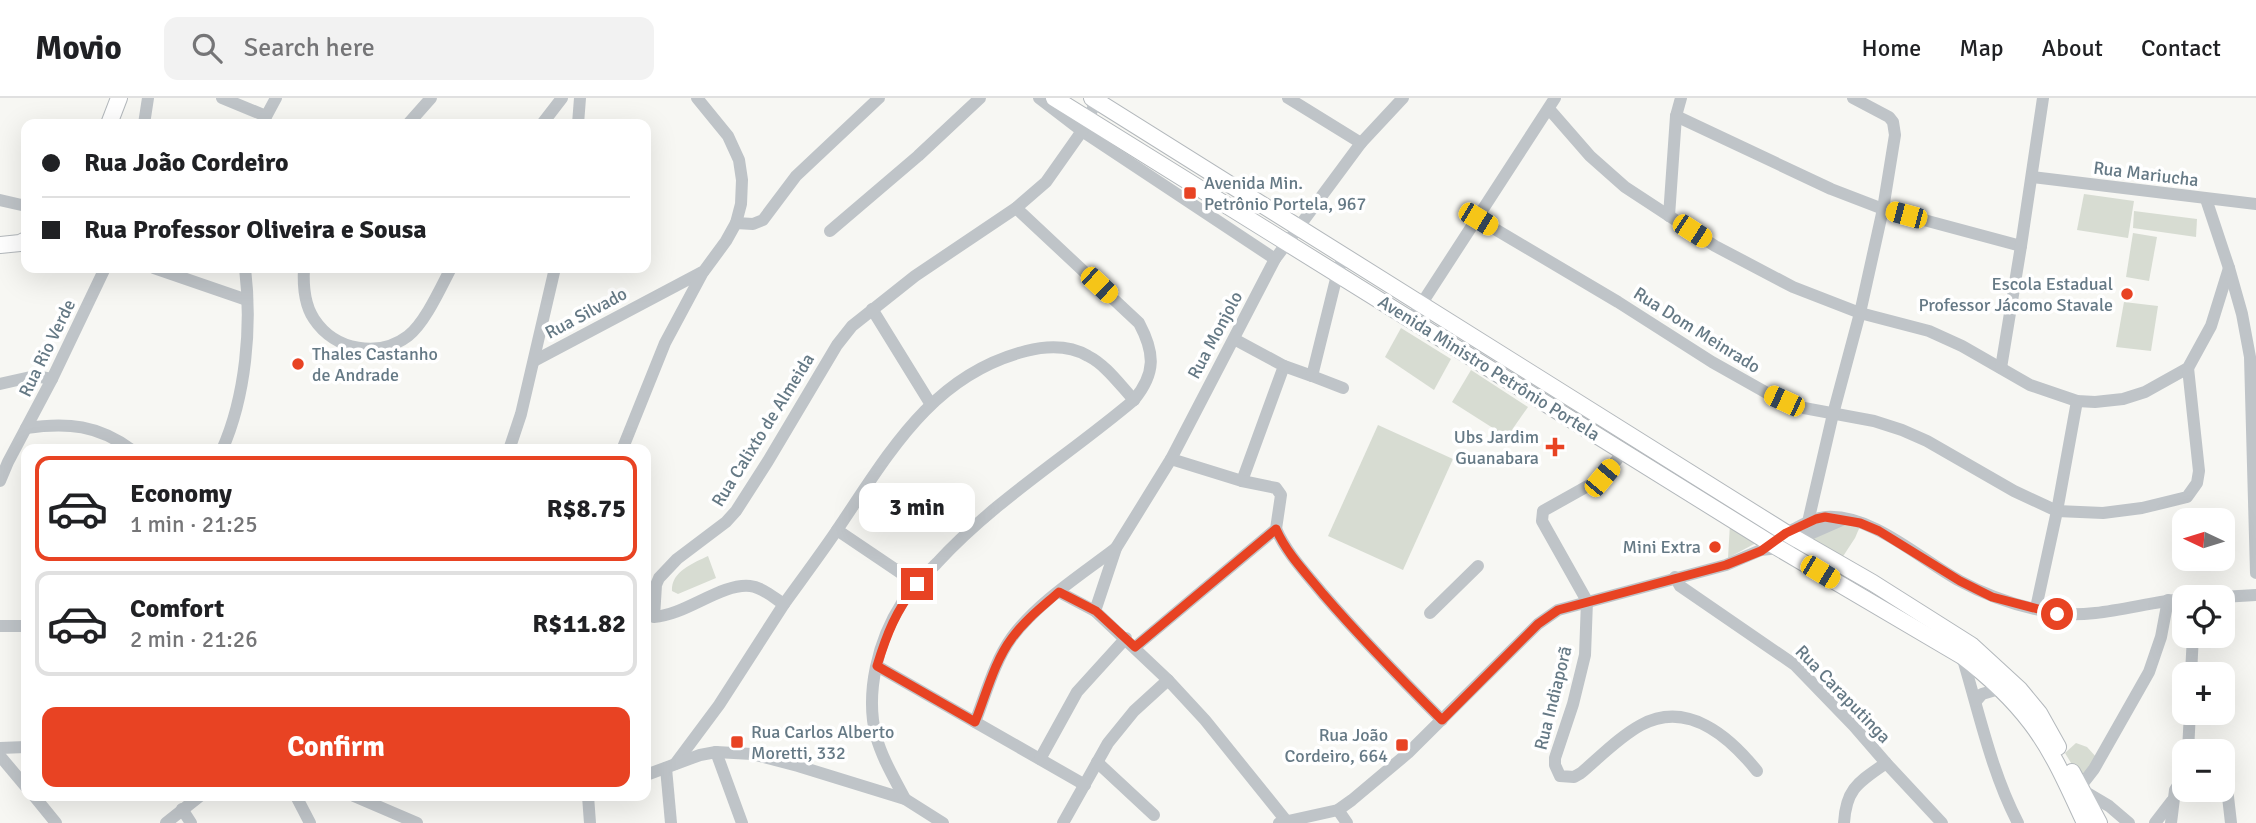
<!DOCTYPE html>
<meta charset="utf-8">
<style>
body{margin:0;font-family:Signika,sans-serif;background:#f2f2f2;color:#202124;height:100vh;display:flex;flex-direction:column;font-size:26px;white-space:nowrap}
*{box-sizing:border-box;margin:0}
p{font-size:23px;color:#757577}
.icon{flex:none;width:38px;height:38px;fill:none;stroke:currentColor;stroke-width:2;stroke-linecap:round;stroke-linejoin:round}
.map{position:relative;flex:1;overflow:hidden}
.sheet{position:absolute;left:21px;top:346px;width:630px;height:357px;display:flex;flex-direction:column;background:#fff;border-radius:14px;box-shadow:0 7px 28px #0002}
.sheet>*{flex:none}
.guide{position:absolute;left:21px;top:21px;width:630px;height:154px;border-radius:14px;box-shadow:0 7px 28px #0002;display:grid;align-content:center;height:154px;padding:0 21px;background:#fff}
.needle{width:46px;rotate:274deg}
.tools{position:absolute;left:2172px;top:410px;display:grid;gap:14px}
.tools a{display:grid;place-items:center;width:63px;height:63px;border-radius:14px;background:#fff;box-shadow:0 7px 28px #0002;font-size:35px}
.end{position:absolute;width:32px;height:32px;margin:-16px;border:9px solid #e84323;background:#fff;box-shadow:0 0 0 4px #fff}
.from{border-radius:50%}
.bubble{position:absolute;height:49px;border-radius:14px;background:#fff;box-shadow:0 7px 28px #0002;font-size:23px;font-weight:700;line-height:49px;text-align:center}
.car{position:absolute;width:21px;height:42px;margin:-21px -10px;border-radius:9px;box-shadow:0 0 5px 2px #0007;background:linear-gradient(#f5c518 24%,#345 0 40%,#f5c518 0 76%,#345 0 86%,#f5c518 0)}
.guide b{display:flex;align-items:center;gap:24px;height:66px;font-size:26px}
.guide b+b{border-top:2px solid #e0e0e0}
.guide i{width:18px;height:18px;background:#202124}
ul{padding:12px 0 0;list-style:none}
li{display:flex;align-items:center;gap:21px;height:105px;margin:0 14px 10px;padding:0 7px;border:4px solid #e0e0e0;border-radius:14px}
li div{flex:1}
li b{display:block;font-size:26px}
li em{font-style:normal;font-weight:700}
li.current{border-color:#e84323}
li>.icon{width:63px;height:63px;stroke-width:1.5}
.cta{display:flex;gap:14px;margin-top:auto;padding:14px 21px}
.cta a{flex:1;height:80px;border-radius:14px;background:#e84323;color:#fff;font-size:28px;font-weight:700;line-height:80px;text-align:center}
header{display:flex;align-items:center;gap:42px;box-sizing:border-box;height:98px;padding:0 35px;background:#fff;border-bottom:2px solid #e0e0e0}
header strong{font-size:33px}
nav{display:flex;gap:38px;margin-inline-start:auto;font-size:24px}
.search{width:490px;height:63px;background:#f2f2f2;display:flex;align-items:center;gap:18px;box-sizing:border-box;padding:0 24px;border-radius:14px;color:#757577;font-size:26px}
.map>svg:first-child{display:block}
</style>
<header>
<strong>Movio</strong>
<div class="search"><svg class="icon" aria-label="search" viewBox="0 0 24 24"><circle cx="10" cy="10" r="6"/><path d="M15 15l6 6"/></svg>Search here</div>
<nav><a>Home</a><a>Map</a><a>About</a><a>Contact</a></nav>
</header>
<div class="map">
<svg width="2256" height="725" viewBox="0 0 2256 725">
<rect width="100%" height="100%" fill="#f7f7f3"/>
<g fill="#d7dcd2">
<path d="M2084 96 2134 103 2128 140 2077 132Z"/>
<path d="M2134 113 2197 121 2196 139 2133 130Z"/>
<path d="M2133 135 2157 139 2149 183 2126 179Z"/>
<path d="M2124 204 2158 208 2151 253 2116 249Z"/>
<path d="M1401 230 1451 261 1434 292 1385 259Z"/>
<path d="M1471 272 1528 309 1507 339 1452 304Z"/>
<path d="M1378 327 1453 361 1403 472 1328 438Z"/>
<path d="M1730 426 1756 445 1728 460Z"/>
<path d="M1830 426H1861L1855 440 1838 466 1796 441Z"/>
<path d="M708 458 716 480 678 496 672 493C671 473 694 465 708 458Z"/>
<path d="M2076 645 2087 649 2097 660 2082 683 2065 655Z"/>
</g>
<g fill="none" stroke-linecap="round" stroke-linejoin="round">
<defs>
<g id="major">
<path d="M1054 0 1770 445 1962 558C1987 577 2012 600 2031 625 2054 655 2069 691 2085 725"/>
<path d="M1092 0 1786 435 1873 485 1971 547 2020 592 2039 615 2058 649"/>
<path d="M109 26 119 0"/>
<path d="M0 147 20 145 26 142"/>
<path d="M2072 674 2099 725"/>
</g>
</defs>
<use href="#major" stroke="#b3b8bc" stroke-width="18"/>
<g stroke="#bfc4c8" stroke-width="12">
<path d="M222 0 266 18"/>
<path d="M1039 0 1082 33 1275 161"/>
<path d="M1288 0 1361 45"/>
<path d="M1549 11 1590 58 1625 89 1715 148 1793 189 1860 215 1929 233 1962 248 2030 287 2077 303 2095 304 2123 301 2145 294 2188 270 2211 228 2229 170"/>
<path d="M1676 18 1831 91 1883 111 2021 148"/>
<path d="M144 26 148 0"/>
<path d="M262 26 276 0"/>
<path d="M408 26 431 0"/>
<path d="M542 26 562 0"/>
<path d="M578 26 580 0"/>
<path d="M2032 79 2256 106"/>
<path d="M2206 101 2229 170 2242 216 2250 259 2256 475"/>
<path d="M0 102 26 108"/>
<path d="M1669 118 1676 18 1681 0"/>
<path d="M1478 121 1618 204 1712 264 1767 295 1804 310 1874 323 1902 332 1927 343 2014 393 2057 413 2103 415 2142 410 2187 399 2197 385 2199 373 2188 270"/>
<path d="M736 125 753 126 763 122 796 78 879 0"/>
<path d="M830 133 918 58 980 0"/>
<path d="M154 170 247 202"/>
<path d="M304 170C303 187 304 206 314 221 335 253 379 260 408 238 425 225 441 189 451 170"/>
<path d="M872 211 930 305"/>
<path d="M1411 222 1555 0"/>
<path d="M1234 241 1284 268 1242 383"/>
<path d="M534 263 704 173 726 143 736 125 741 106 742 82 739 62 728 38 697 0"/>
<path d="M1284 268 1312 278"/>
<path d="M2001 270 2021 148 2043 0"/>
<path d="M0 286 35 278 52 281"/>
<path d="M1343 290 1312 278 1338 173 1344 157"/>
<path d="M26 330C68 324 98 327 132 352"/>
<path d="M222 352C246 298 252 228 245 170"/>
<path d="M509 352 521 316 555 170"/>
<path d="M622 352 665 245 703 174"/>
<path d="M1624 353 1602 380 1543 413 1542 423 1587 503 1585 557 1573 606 1555 660V667L1560 678 1574 679 1581 675C1600 659 1619 639 1641 627 1687 602 1729 638 1757 673"/>
<path d="M0 383 8 364 52 281 105 170"/>
<path d="M1808 424 1833 316 1860 215 1883 111 1895 37 1893 24 1889 19 1853 0"/>
<path d="M1276 431C1287 456 1306 475 1323 496 1361 540 1401 581 1442 622"/>
<path d="M837 432 917 486"/>
<path d="M1764 450C1774 441 1785 436 1796 430 1806 425 1815 420 1826 419 1873 416 1921 462 1960 483 1989 499 2024 510 2056 515 2094 521 2145 504 2184 501"/>
<path d="M1675 479 1680 488 1795 567 1854 628 1886 665 1942 725"/>
<path d="M1059 494 1095 513 1168 582 1205 622 1288 725"/>
<path d="M2222 499 2256 497"/>
<path d="M784 506C802 481 820 457 837 432 888 357 931 277 1026 253 1046 248 1069 247 1088 258 1106 267 1120 287 1134 302"/>
<path d="M2036 510 2057 413 2077 303"/>
<path d="M1095 513 1116 450 1171 361 1275 161 1361 45 1403 0"/>
<path d="M1430 515 1478 468"/>
<path d="M0 528H26"/>
<path d="M1135 549 1276 431 1281 397 1276 390 1242 383 1171 361"/>
<path d="M1962 558C1979 614 1991 673 2018 725"/>
<path d="M877 568 1085 687"/>
<path d="M2191 576 2193 537"/>
<path d="M1976 603 1982 596 1999 591"/>
<path d="M975 624C986 596 994 564 1012 539 1039 503 1081 477 1116 450"/>
<path d="M0 650 26 649"/>
<path d="M2188 653 2190 614"/>
<path d="M716 654 742 725"/>
<path d="M0 658 26 689"/>
<path d="M1040 661 1077 594 1126 540"/>
<path d="M1097 664 1154 717"/>
<path d="M675 666 719 607 784 506C774 500 762 489 750 488 721 485 686 517 654 519L656 487 659 480 677 461 726 424 736 413 768 363 837 247 852 228 915 178 1016 110 1046 84 1082 33 1098 0"/>
<path d="M666 670 671 725"/>
<path d="M646 677 700 657 716 654 752 656 798 668 905 701 943 725"/>
<path d="M2222 679 2227 690 2231 725"/>
<path d="M2080 689 2094 671 2149 574 2161 539 2168 502"/>
<path d="M2082 692 2109 708 2129 725"/>
<path d="M34 698 56 725"/>
<path d="M296 698 310 725"/>
<path d="M354 698 417 725"/>
<path d="M588 698 590 725"/>
<path d="M905 701C894 680 882 660 876 638 865 595 878 542 902 505 911 490 925 477 937 465 995 402 1069 357 1134 302 1156 275 1155 255 1139 225L1016 110"/>
<path d="M182 711 191 725"/>
<path d="M1338 712 1347 725"/>
<path d="M166 725 200 698"/>
<path d="M1063 725 1108 645 1134 613 1168 582"/>
<path d="M1279 725 1338 712 1352 702 1408 655 1538 526 1558 512 1726 467 1761 452 1778 450 1844 421"/>
<path d="M1844 725C1846 690 1859 684 1886 665"/>
<path d="M2155 725 2172 703"/>
<path d="M2171 725 2175 692 2184 678"/>
</g>
<use href="#major" stroke="#fff" stroke-width="16"/>
</g>
<g fill="none" stroke-linecap="round" stroke-linejoin="round">
<path stroke="#e84323" stroke-width="9" d="M917 486C896 513 887 535 877 568L975 624C986 597 994 564 1012 540 1025 522 1042 509 1059 494L1096 513 1135 549 1276 431C1287 456 1306 475 1323 496 1361 540 1401 581 1442 622L1538 526 1558 512 1726 467 1761 453 1786 435 1816 421 1825 419 1860 425 1879 433 1960 483 1992 499 2057 516"/>
</g>
<g fill="#e84323" stroke="#fff" stroke-width="2.5">
<rect x="1183" y="88" width="14" height="14" rx="3.5"/>
<circle cx="2127" cy="196" r="7"/>
<circle cx="298" cy="266" r="7"/>
<path d="M1551.5 338.5h7v7h7v7h-7v7h-7v-7h-7v-7h7z"/>
<circle cx="1715" cy="449" r="7"/>
<rect x="730" y="637" width="14" height="14" rx="3.5"/>
<rect x="1395" y="640" width="14" height="14" rx="3.5"/>
</g>
<g text-anchor="middle" stroke-width="7" stroke-linejoin="round" paint-order="stroke">
<g font-size="18" fill="#657985" stroke="#fff">
<text transform="translate(2146 76) rotate(7)" y="6">Rua Mariucha</text>
<text transform="translate(586 215) rotate(-28)" y="6">Rua Silvado</text>
<text transform="translate(1697 232) rotate(32)" y="6">Rua Dom Meinrado</text>
<text transform="translate(1215 237) rotate(-62)" y="6">Rua Monjolo</text>
<text transform="translate(47 250) rotate(-64)" y="6">Rua Rio Verde</text>
<text transform="translate(1489 270) rotate(32)" y="6">Avenida Ministro Petrônio Portela</text>
<text transform="translate(763 332) rotate(-58)" y="6">Rua Calixto de Almeida</text>
<text transform="translate(1843 596) rotate(46)" y="6">Rua Caraputinga</text>
<text transform="translate(1553 600) rotate(-76)" y="6">Rua Indiaporã</text>
</g>
<g font-size="18" fill="#657985" stroke="#fff" text-anchor="end">
<text x="1204" y="91" text-anchor="start">Avenida Min.<tspan x="1204" dy="21">Petrônio Portela, 967</tspan></text>
<text x="2113" y="192">Escola Estadual<tspan x="2113" dy="21">Professor Jácomo Stavale</tspan></text>
<text x="312" y="262" text-anchor="start">Thales Castanho<tspan x="312" dy="21">de Andrade</tspan></text>
<text x="1539" y="345">Ubs Jardim<tspan x="1539" dy="21">Guanabara</tspan></text>
<text x="1701" y="455">Mini Extra</text>
<text x="751" y="640" text-anchor="start">Rua Carlos Alberto<tspan x="751" dy="21">Moretti, 332</tspan></text>
<text x="1388" y="643">Rua João<tspan x="1388" dy="21">Cordeiro, 664</tspan></text>
</g>
</g>
</svg>
<div class="tools">
<a><svg class="needle" viewBox="-14 -14 28 28"><path d="M0-13l5 13h-10z" fill="#e53935"/><path d="M0 13l5-13h-10z" fill="#757577"/></svg></a>
<a><svg class="icon" aria-label="locate" viewBox="0 0 24 24"><circle cx="12" cy="12" r="6"/><path d="M12 2v4M12 18v4M2 12h4M18 12h4"/></svg></a>
<a>+</a>
<a>−</a>
</div>
<i class="end from" style="left:2057px;top:516px"></i>
<i class="end" style="left:917px;top:486px"></i>
<div class="bubble" style="left:859px;top:385px;width:116px">3 min</div>
<i class="car" style="left:1906px;top:117px;rotate:285deg"></i>
<i class="car" style="left:1478px;top:121px;rotate:121deg"></i>
<i class="car" style="left:1692px;top:133px;rotate:123deg"></i>
<i class="car" style="left:1099px;top:187px;rotate:133deg"></i>
<i class="car" style="left:1784px;top:303px;rotate:295deg"></i>
<i class="car" style="left:1602px;top:380px;rotate:40deg"></i>
<i class="car" style="left:1820px;top:474px;rotate:121deg"></i>
<div class="guide">
<b><i class="from"></i>Rua João Cordeiro</b>
<b><i></i>Rua Professor Oliveira e Sousa</b>
</div>
<section class="sheet">
<ul>
<li class="current"><svg class="icon" aria-label="car" viewBox="0 0 24 24"><path d="M5 17H2v-5l4-1 3-4h7l3 4 3 1v5h-3M9 17h6M6 11h13"/><circle cx="7" cy="17" r="2"/><circle cx="17" cy="17" r="2"/></svg><div><b>Economy</b><p>1 min · 21:25</p></div><em>R$8.75</em></li>
<li><svg class="icon" aria-label="car" viewBox="0 0 24 24"><path d="M5 17H2v-5l4-1 3-4h7l3 4 3 1v5h-3M9 17h6M6 11h13"/><circle cx="7" cy="17" r="2"/><circle cx="17" cy="17" r="2"/></svg><div><b>Comfort</b><p>2 min · 21:26</p></div><em>R$11.82</em></li>
</ul>
<div class="cta"><a>Confirm</a></div>
</section>
</div>
